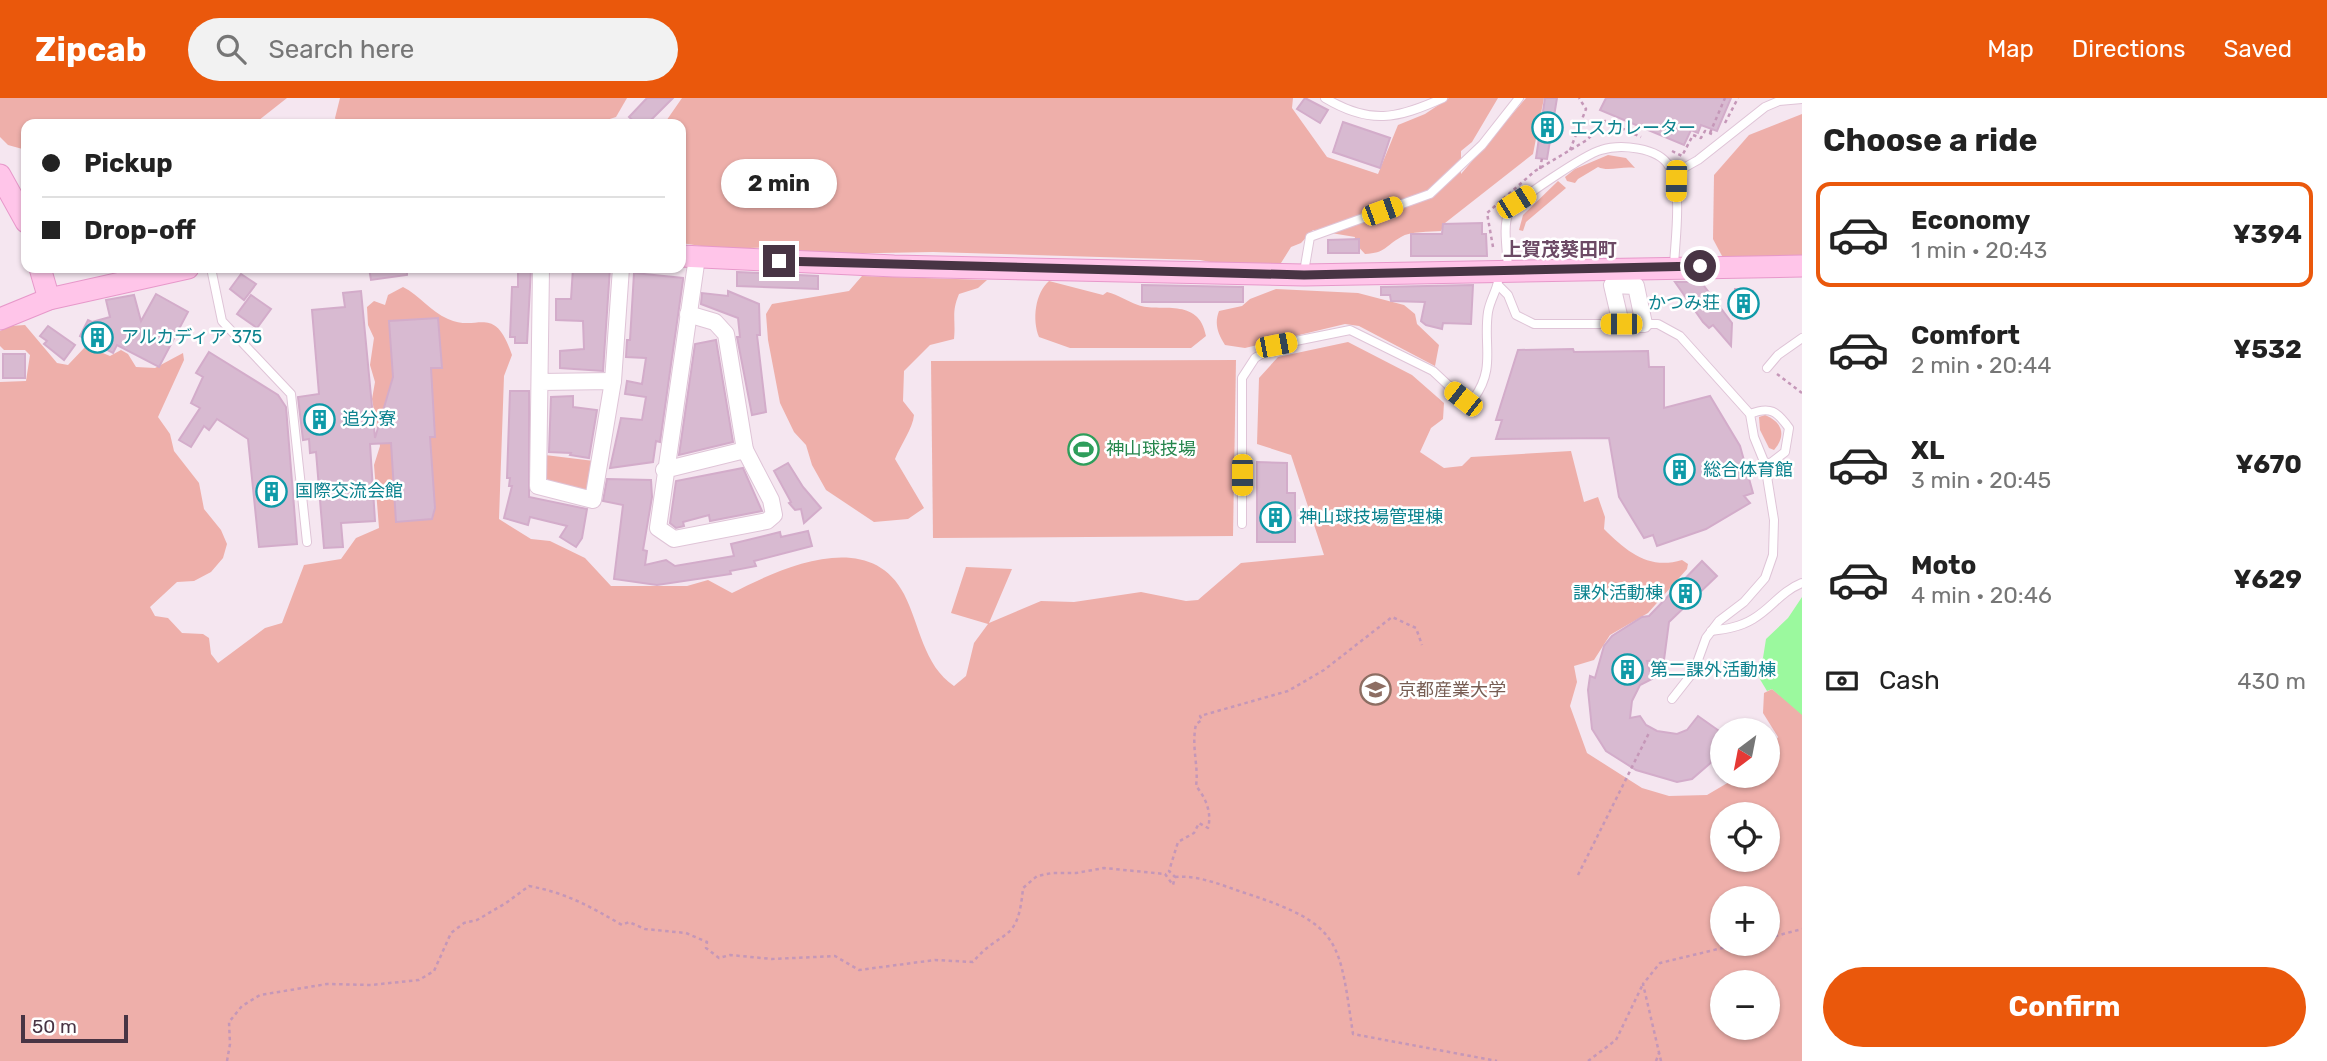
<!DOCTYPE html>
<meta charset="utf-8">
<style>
body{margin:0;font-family:Rubik,"Noto Sans JP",sans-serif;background:#f2f2f2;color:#222;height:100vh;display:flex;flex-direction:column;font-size:26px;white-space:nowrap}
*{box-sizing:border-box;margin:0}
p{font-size:23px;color:#767676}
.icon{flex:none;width:38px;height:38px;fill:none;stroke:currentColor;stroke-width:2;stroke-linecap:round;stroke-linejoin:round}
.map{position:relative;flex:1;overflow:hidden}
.panel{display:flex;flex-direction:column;background:#fff;width:525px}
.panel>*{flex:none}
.guide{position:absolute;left:21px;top:21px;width:665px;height:154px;border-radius:14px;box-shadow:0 2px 5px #0004;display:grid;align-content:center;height:154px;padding:0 21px;background:#fff}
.needle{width:46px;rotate:212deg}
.tools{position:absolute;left:1710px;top:620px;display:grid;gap:14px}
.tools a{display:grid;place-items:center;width:70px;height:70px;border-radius:50%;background:#fff;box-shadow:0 2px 5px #0004;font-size:35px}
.scale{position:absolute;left:21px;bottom:18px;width:107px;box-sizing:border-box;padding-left:7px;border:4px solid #483444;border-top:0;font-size:19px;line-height:24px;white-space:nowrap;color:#483444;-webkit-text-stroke:5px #fff;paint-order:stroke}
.end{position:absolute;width:32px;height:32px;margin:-16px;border:9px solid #483444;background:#fff;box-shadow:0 0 0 4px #fff}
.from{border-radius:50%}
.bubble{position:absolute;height:49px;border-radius:24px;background:#fff;box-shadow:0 2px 5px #0004;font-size:23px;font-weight:700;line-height:49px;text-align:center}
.car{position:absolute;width:21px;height:42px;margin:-21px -10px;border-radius:9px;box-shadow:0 0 5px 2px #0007;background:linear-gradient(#f5c518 24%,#345 0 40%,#f5c518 0 76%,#345 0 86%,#f5c518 0)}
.guide b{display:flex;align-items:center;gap:24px;height:66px;font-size:26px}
.guide b+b{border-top:2px solid #e0e0e0}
.guide i{width:18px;height:18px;background:#222}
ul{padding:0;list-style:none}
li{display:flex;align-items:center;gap:21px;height:105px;margin:0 14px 10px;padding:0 7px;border:4px solid transparent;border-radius:14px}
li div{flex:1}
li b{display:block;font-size:26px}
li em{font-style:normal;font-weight:700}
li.active{border-color:#ea580c}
li>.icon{width:63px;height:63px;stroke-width:1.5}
h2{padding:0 21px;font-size:32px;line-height:84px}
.pay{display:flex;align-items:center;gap:18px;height:77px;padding:0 21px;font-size:26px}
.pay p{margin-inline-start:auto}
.cta{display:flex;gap:14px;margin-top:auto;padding:14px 21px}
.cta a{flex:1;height:80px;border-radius:42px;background:#ea580c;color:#fff;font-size:28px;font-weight:700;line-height:80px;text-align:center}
header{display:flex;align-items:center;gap:42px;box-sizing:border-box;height:98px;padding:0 35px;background:#ea580c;color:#fff}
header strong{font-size:33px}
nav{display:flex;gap:38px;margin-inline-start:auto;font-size:24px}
.search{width:490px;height:63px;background:#f2f2f2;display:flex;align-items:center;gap:18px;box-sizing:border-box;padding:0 24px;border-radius:38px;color:#767676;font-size:26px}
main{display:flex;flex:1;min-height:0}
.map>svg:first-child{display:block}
</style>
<header>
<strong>Zipcab</strong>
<div class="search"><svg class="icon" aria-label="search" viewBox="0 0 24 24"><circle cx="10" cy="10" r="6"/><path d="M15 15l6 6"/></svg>Search here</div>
<nav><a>Map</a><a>Directions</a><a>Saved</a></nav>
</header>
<main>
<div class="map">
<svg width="1802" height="963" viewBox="0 0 1802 963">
<rect width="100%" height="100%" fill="#f5e6f0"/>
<g fill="#eeafaa" fill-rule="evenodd">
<path d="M0 0H287L254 26H26V52L8 47 0 39Z"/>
<path d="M340 0H627L616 19 594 26H338L335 20Z"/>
<path d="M682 0H1293L1292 10 1327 59 1378 76 1398 27 1425 16 1449 0H1498L1472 44 1461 53V76L1526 0H1544L1533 56 1445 125 1441 133C1430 134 1410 133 1401 139 1385 148 1386 155 1365 156L1354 144 1355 139 1313 132 1301 145 1291 149 1281 165 1221 166 1200 162 933 154 826 156 776 149 721 151 681 145V26H664Z"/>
<path d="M1802 16V158H1722L1713 141 1714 77 1749 37Z"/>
<path d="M1608 57 1626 60 1635 70C1622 68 1608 74 1598 69L1578 81 1575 85 1567 83 1565 79 1575 71Z"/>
<path d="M1558 83 1566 90 1526 124 1523 133 1519 132 1523 117Z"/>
<path d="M862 178 987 182 978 190 959 196C951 215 956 221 954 241L930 247 904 273 903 303 914 317C913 330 901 346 895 361L924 410 908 421 874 424 826 392 812 367 806 347 794 334 780 305 768 242 766 216 772 206 849 193Z"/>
<path d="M1049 183 1103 197 1107 194C1119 197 1127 203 1138 207 1159 215 1199 198 1206 238L1191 250H1070L1039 239C1032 222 1035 195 1049 183Z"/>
<path d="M403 189C419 197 430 213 448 221 478 235 494 204 512 257L504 278 499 421 531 441 550 443 585 460 611 488H687L708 482 732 495C781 470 869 429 904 496 920 527 923 567 954 588L966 578 974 545 988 526 951 515 966 469 1012 471 989 525 1041 503 1074 504 1141 494 1186 503 1198 502 1241 465 1324 457 1291 357 1257 346 1259 280 1278 259 1348 244 1412 277 1444 305 1443 321 1431 330 1420 354 1444 370 1462 368 1471 359 1571 353 1584 404 1598 399 1605 419 1604 431C1627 454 1649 472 1682 462L1688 466 1687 471 1648 515 1610 537 1594 562 1574 568 1577 584 1570 608 1587 655 1642 690 1669 698 1707 697 1741 677H1768V657L1778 639 1763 615 1764 595 1772 591 1802 615V963H0V284L26 283 30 257 25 252H4L0 248V233L10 228 25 227 57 265 68 267 86 248 110 258 121 252 128 256 136 269 155 270 183 255 184 262 158 319 170 336 174 353 199 385 204 411 221 432 227 446 223 460 211 474 194 483 177 484 150 509 155 518 168 520 182 535 203 536 209 540 211 556 218 565 265 530 282 525 304 467 341 461 356 440 379 430 374 367 380 348 372 301 375 284 370 267 374 240 368 227 367 209 374 203 385 207 388 197ZM1722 716H1768V761H1722ZM1722 800H1768V845H1722ZM1722 884H1768V929H1722Z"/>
<path d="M1276 191 1358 195 1404 207 1415 216 1417 226 1439 247 1435 268 1359 228 1345 226 1245 250 1225 247C1218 236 1214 226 1219 213L1242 208 1250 201Z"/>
<path d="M1236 262 1233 438 933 440 931 263Z"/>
<path d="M1765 317C1782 324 1787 337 1774 352L1769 350 1760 332 1759 319Z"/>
<path d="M545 357 594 363 589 390 583 393 550 385 543 375Z"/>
</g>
<path fill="#9bf99e" d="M1802 499V617L1772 591 1767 593 1755 573 1756 567 1763 560 1766 541 1788 520Z"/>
<g fill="#d8bad1" stroke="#d3acca" stroke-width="2">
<path d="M647 0H673L647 26H637L629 19Z"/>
<path d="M1305 0 1328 12 1320 25 1297 11Z"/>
<path d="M1545 0H1557L1547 61 1536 60Z"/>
<path d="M1606 0H1731L1717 33 1701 27 1698 35 1691 32 1684 47 1600 12Z"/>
<path d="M1343 24 1390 40 1380 70 1333 54Z"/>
<path d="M1482 125V136H1486L1487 158H1411V136H1442L1443 126Z"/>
<path d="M1359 141V155H1328V142Z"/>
<path d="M369 170H407V177L371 182Z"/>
<path d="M518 170H531L527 245H515V239H510L512 189H518Z"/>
<path d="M573 170H610L603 273 560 270V253L584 251 583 223 556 222V201H571Z"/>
<path d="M737 174 818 178V191L737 188Z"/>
<path d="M634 175 683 180V182L660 344 656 343 653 364 610 370 621 320 642 322 646 299 625 296 627 283 642 286 646 260 626 259 627 242H630Z"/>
<path d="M241 176 256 186 244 202 230 191Z"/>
<path d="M1675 184H1701L1732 225 1731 248 1713 227 1709 230 1703 224Z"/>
<path d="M1142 187 1243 189V204H1142Z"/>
<path d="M1473 187 1471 226 1443 225 1442 231 1426 227 1421 223 1425 204 1391 203 1390 197H1381V189Z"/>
<path d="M1735 191 1753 193 1751 218 1733 217Z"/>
<path d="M361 193 375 340 393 279 389 223 438 220 442 270H431L435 339H430L435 410 432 421 396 424 391 345 370 346 375 423 341 425 343 449 324 450 316 354 310 355 309 341 303 342 298 299 319 296 312 212 345 209 343 195Z"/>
<path d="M728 193 759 206 760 237H757L766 314 752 317 737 239H740L738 220 701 206 702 195 728 198Z"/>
<path d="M156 196 188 214 159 269 117 247 113 255 80 238 88 222 92 224 110 219 106 202 134 197 141 223Z"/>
<path d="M251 197 271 211 257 230 237 216Z"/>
<path d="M48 228 75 247 64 262 44 246 47 243 40 238Z"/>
<path d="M716 242 733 344 679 357 695 246Z"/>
<path d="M1573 251 1574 254 1648 253 1649 269H1664V310L1710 298 1740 348 1753 395 1744 398 1750 405 1706 431 1657 448 1653 437 1644 440 1619 399 1609 340 1496 341 1502 322H1496L1518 252Z"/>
<path d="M209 254 278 297 286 309 297 446 259 449 248 341 217 321 209 332 204 328 191 349 179 342 200 310 191 305 203 279 196 275Z"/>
<rect x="3" y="256" width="22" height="24"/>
<path d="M510 293H529V399L587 411 582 440 576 449 560 439 567 428 530 419 528 427 504 420 512 388H509L510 380H507Z"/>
<path d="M573 298V309L597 312 589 360 570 357 571 355 549 354 551 299Z"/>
<path d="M1257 364 1287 365V395H1295V444H1257Z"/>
<path d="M788 365 803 389 821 410 804 425 801 411 795 412 789 405 791 404 774 373Z"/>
<path d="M743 370 762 413 710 423 709 417 683 424 684 428 676 430 670 425 676 383Z"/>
<path d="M607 381 651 382 652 399 643 452 647 453 645 467 666 462 675 468 734 458 731 446 780 434 781 439 808 433 812 448 754 463 756 468 730 473 731 476 704 480 657 487 614 481 623 407 603 403Z"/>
<path d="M1702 463 1717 478 1669 524 1664 562 1647 563 1652 581 1640 587 1632 603 1630 620 1640 618 1646 627 1657 633 1677 636 1687 632 1698 618 1722 635V647L1714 662 1692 681 1677 684 1636 672 1606 653 1592 631 1588 592 1590 578 1595 580 1604 548 1612 538 1642 519 1649 518Z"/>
</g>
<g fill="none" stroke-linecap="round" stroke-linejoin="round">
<defs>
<g id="lane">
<path d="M1325 0C1370 27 1397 21 1443 0"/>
<path d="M1673 76 1698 62 1765 9 1779 3 1802 1"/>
<path d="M211 170 222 223 291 296 307 444"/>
<path d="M1508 172C1508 157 1502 128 1509 114 1516 102 1586 56 1601 52 1620 46 1658 49 1669 68 1683 91 1675 142 1674 168"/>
<path d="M1304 174 1310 139 1430 96 1482 47 1519 0"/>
<path d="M1498 187 1508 197 1516 217 1534 226H1623"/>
<path d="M1643 226H1658L1680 238 1750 316 1754 339 1765 366 1774 422 1773 457 1765 480 1744 504 1719 523 1706 540 1694 573 1672 601"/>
<path d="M1767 270 1778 257 1802 240"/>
<path d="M1750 316C1770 308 1777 313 1789 330L1785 354 1772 364 1765 366"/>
<path d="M1242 426V280L1255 260 1276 247 1350 232 1433 273 1463 301 1474 300C1496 270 1483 247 1488 214 1490 202 1497 192 1498 183"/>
<path d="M1711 533C1726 531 1740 529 1753 521 1773 509 1780 494 1802 485"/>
</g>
<g id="street">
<path d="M1612 187 1636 188 1644 226H1621Z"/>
<path d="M688 216 715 224 726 236 745 352"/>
<path d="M613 283 621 170"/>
<path d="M540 284 613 283 593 402 538 388 541 170"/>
<path d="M664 372 745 352 771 402 774 417 767 423 674 441 658 430 697 159"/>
</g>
<g id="secondary">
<path d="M0 77 26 124"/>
<path d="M681 158 894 168 1304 177 1802 168"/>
<path d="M40 170 49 201"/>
<path d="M0 221 49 201 188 170"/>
</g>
</defs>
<use href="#lane" stroke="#dfc4d7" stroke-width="10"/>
<use href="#street" stroke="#dfc4d7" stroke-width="18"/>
<use href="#secondary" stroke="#e798ca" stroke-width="23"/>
<g stroke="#c597b8" stroke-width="2.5" stroke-dasharray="3.5 3.5" stroke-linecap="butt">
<path d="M1725 25 1738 0"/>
<path d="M1710 35 1725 0"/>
<path d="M1635 36 1639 29"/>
<path d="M1570 52 1586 11 1579 0"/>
<path d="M1672 53 1682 58 1693 37 1701 40 1705 33 1712 36"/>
<path d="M1540 71 1542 60"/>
<path d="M1493 149 1487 115 1535 73 1587 42 1605 23 1641 39"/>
<path d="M1777 276 1802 295"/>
<path d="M1578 777 1649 635"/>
<path d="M1175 779C1201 777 1223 788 1248 796 1342 827 1339 843 1353 936L1497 963"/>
<path d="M1768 840 1802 831"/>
<path d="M227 963 230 946 229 924 242 908 260 897 327 886 371 887 419 882 434 873 451 835 464 825 477 822 506 805 529 788C567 795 591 809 622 827L629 824 645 831 686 835 707 844 706 850 719 860 730 857 772 861 835 858 859 872 935 862 973 864C1002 829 1018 848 1023 790L1037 778 1052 775H1076L1104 770 1165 776 1173 787 1175 779 1169 773 1178 744 1194 735 1199 725 1208 730C1212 715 1206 700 1196 688 1199 668 1191 650 1196 626L1202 622 1200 618 1288 593 1324 572 1392 519 1416 530 1422 547"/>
<path d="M1588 963 1616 942 1642 888"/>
<path d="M1656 963 1659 955"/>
<path d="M1661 963 1643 886 1660 865 1743 845"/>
</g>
<use href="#lane" stroke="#fff" stroke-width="8"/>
<use href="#street" stroke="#fff" stroke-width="16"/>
<use href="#secondary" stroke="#ffc5e9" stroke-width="21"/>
</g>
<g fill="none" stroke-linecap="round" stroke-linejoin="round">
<path stroke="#483444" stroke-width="9" d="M779 163 1304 177 1700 168"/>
</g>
<defs>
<symbol id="building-ring" viewBox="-11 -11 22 22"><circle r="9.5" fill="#fff" stroke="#0f9aa8" stroke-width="1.5"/><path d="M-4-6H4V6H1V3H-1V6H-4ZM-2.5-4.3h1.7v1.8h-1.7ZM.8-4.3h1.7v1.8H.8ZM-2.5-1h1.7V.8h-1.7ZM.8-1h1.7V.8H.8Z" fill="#0f9aa8"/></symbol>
<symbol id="stadium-ring" viewBox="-11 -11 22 22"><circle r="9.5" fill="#fff" stroke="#2e9e5b" stroke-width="1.5"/><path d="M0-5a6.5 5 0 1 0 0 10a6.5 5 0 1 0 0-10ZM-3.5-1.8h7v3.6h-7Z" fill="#2e9e5b"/></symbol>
<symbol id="university-ring" viewBox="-11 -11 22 22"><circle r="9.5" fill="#fff" stroke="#8d6e63" stroke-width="1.5"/><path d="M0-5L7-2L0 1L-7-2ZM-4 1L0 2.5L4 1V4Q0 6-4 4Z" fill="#8d6e63"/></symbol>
</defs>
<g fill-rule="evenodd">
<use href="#building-ring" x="1530" y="12" width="35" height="35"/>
<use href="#building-ring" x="1726" y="188" width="35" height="35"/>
<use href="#building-ring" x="80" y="222" width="35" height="35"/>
<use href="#building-ring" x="302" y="304" width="35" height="35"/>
<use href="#stadium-ring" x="1066" y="334" width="35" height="35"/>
<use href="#building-ring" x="1662" y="354" width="35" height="35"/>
<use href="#building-ring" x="254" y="376" width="35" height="35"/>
<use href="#building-ring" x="1258" y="402" width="35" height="35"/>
<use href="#building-ring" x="1668" y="478" width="35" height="35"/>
<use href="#building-ring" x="1610" y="554" width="35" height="35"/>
<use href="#university-ring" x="1358" y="574" width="35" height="35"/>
</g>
<g text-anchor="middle" stroke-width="5" stroke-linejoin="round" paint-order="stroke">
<g font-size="18" fill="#0d838f" stroke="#fff" text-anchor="start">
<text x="1570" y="36">エスカレーター</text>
<text x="1720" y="211" text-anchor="end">かつみ荘</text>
<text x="121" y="245">アルカディア 375</text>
<text x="342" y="327">追分寮</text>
<text x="1703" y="378">総合体育館</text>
<text x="295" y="399">国際交流会館</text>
<text x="1299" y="425">神山球技場管理棟</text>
<text x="1663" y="501" text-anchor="end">課外活動棟</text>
<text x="1650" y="578">第二課外活動棟</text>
</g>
<g font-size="18" fill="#27864d" stroke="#fff" text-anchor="start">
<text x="1106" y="357">神山球技場</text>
</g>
<g font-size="18" fill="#785e54" stroke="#fff" text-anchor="start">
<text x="1398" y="598">京都産業大学</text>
</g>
<g font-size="19" font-weight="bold" fill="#6c4a65" stroke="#fff">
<text x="1560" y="158">上賀茂葵田町</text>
</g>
</g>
</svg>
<div class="tools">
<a><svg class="needle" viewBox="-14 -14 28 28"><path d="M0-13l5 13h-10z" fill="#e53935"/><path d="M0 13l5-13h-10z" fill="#767676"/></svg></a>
<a><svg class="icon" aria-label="locate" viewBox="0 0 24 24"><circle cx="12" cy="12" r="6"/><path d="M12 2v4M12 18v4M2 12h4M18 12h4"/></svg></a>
<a>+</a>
<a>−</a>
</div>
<div class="scale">50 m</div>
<i class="end from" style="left:1700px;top:168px"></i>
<i class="end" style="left:779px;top:163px"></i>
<div class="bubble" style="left:721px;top:61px;width:116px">2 min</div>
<i class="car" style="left:1676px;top:83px;rotate:181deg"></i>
<i class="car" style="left:1516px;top:104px;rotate:58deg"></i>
<i class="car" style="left:1382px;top:113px;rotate:70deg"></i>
<i class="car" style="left:1621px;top:226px;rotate:270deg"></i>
<i class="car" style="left:1276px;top:247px;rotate:79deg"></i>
<i class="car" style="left:1463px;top:301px;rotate:308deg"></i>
<i class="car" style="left:1242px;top:377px;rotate:180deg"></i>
<div class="guide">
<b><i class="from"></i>Pickup</b>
<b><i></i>Drop-off</b>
</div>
</div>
<section class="panel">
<h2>Choose a ride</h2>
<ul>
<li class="active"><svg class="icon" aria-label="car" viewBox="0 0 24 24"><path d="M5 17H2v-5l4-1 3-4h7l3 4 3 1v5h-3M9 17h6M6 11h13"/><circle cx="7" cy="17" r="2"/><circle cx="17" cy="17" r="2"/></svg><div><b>Economy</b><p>1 min · 20:43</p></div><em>¥394</em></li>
<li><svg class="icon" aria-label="car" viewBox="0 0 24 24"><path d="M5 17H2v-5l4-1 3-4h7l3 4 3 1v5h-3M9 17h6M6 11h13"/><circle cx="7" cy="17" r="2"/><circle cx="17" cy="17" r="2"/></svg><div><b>Comfort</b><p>2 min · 20:44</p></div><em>¥532</em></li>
<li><svg class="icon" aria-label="car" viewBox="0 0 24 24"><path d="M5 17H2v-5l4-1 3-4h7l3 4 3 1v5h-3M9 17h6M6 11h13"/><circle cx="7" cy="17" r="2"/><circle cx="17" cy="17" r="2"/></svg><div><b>XL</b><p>3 min · 20:45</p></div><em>¥670</em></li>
<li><svg class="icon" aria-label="car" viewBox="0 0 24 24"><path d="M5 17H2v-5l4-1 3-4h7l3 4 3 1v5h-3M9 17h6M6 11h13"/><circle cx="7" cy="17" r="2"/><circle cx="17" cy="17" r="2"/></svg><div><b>Moto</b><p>4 min · 20:46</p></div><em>¥629</em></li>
</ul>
<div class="pay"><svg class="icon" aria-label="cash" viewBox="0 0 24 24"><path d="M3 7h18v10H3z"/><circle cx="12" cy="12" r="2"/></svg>Cash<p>430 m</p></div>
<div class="cta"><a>Confirm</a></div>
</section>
</main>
